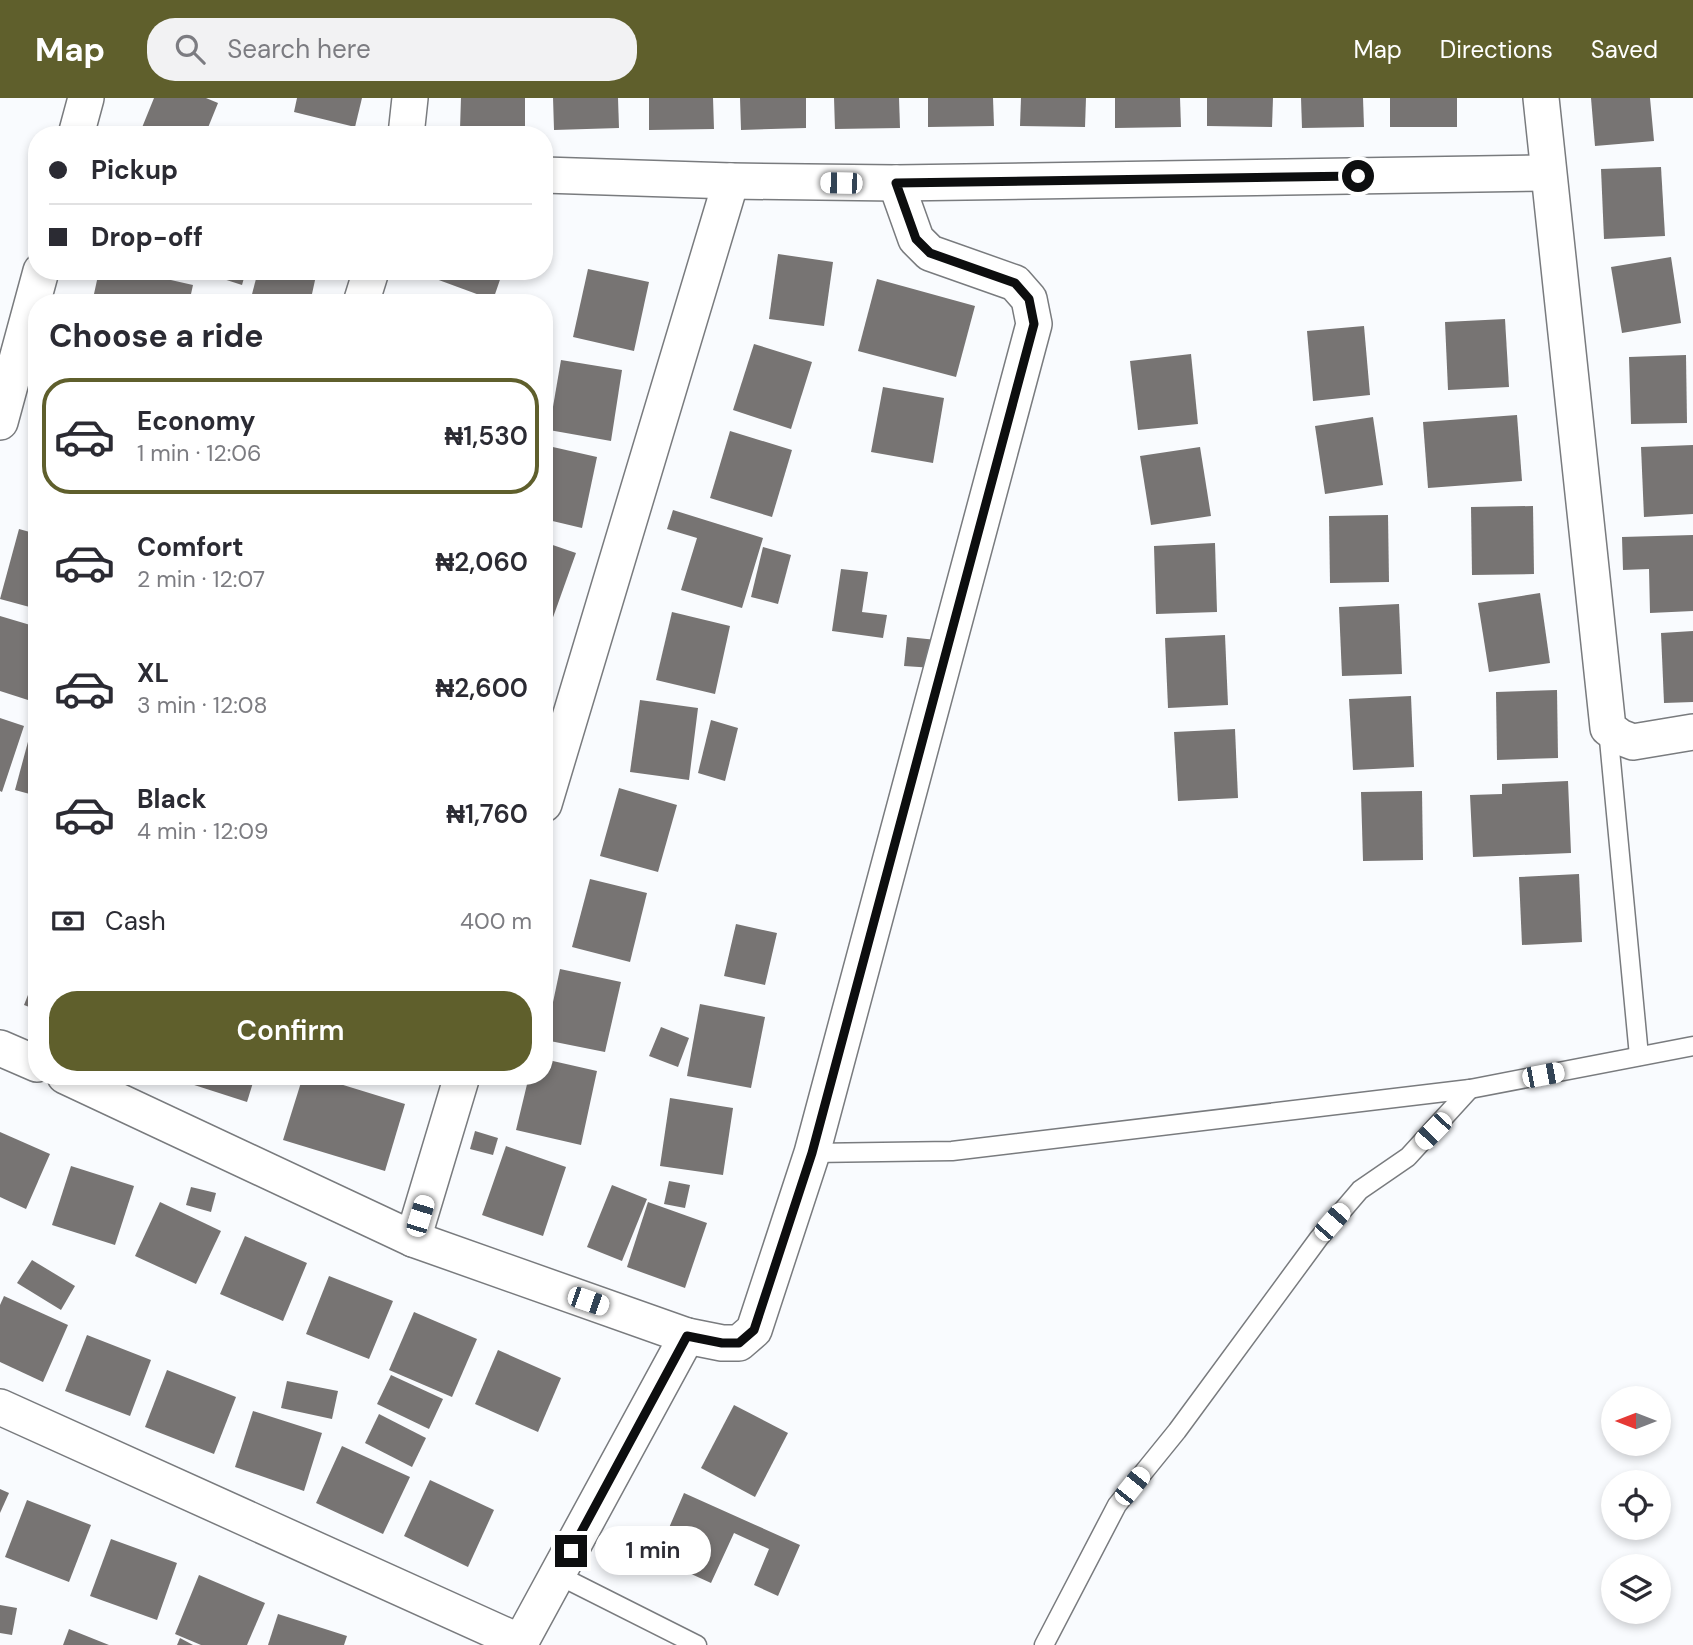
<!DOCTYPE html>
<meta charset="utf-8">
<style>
body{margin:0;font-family:"DM Sans",sans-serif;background:#f2f2f3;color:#2b2b33;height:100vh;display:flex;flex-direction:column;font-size:26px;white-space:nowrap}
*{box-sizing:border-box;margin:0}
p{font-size:23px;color:#7c7c81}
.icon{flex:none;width:38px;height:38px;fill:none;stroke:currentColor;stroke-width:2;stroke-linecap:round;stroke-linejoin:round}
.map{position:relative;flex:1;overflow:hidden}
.details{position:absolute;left:28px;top:196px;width:525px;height:791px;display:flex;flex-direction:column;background:#fff;border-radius:28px;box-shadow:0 4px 10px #0003}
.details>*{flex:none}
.guide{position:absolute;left:28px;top:28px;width:525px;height:154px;border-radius:28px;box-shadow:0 4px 10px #0003;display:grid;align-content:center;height:154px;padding:0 21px;background:#fff}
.needle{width:46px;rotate:270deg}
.tools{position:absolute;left:1601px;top:1288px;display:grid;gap:14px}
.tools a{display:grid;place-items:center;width:70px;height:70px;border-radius:50%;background:#fff;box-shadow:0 4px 10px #0003;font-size:35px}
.end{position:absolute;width:32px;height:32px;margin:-16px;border:9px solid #0d0e0f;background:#fff;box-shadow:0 0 0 4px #fff}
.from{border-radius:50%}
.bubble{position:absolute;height:49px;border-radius:24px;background:#fff;box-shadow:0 4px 10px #0003;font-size:23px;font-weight:600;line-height:49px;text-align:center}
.car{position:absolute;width:21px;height:42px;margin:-21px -10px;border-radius:9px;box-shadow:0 0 5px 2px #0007;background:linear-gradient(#fff 24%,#345 0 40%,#fff 0 76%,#345 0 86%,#fff 0)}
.guide b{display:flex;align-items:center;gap:24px;height:66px;font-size:26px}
.guide b+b{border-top:2px solid #e1e1e2}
.guide i{width:18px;height:18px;background:#2b2b33}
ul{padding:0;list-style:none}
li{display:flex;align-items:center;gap:21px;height:116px;margin:0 14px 10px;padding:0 7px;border:4px solid transparent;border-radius:28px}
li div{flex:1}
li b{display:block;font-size:26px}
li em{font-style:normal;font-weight:600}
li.active{border-color:#5f5f2c}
li>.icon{width:63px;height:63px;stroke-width:1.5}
h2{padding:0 21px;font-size:32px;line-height:84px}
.pay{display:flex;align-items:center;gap:18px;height:77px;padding:0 21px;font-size:26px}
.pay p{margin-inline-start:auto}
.button{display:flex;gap:14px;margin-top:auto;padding:14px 21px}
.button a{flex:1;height:80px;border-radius:28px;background:#5f5f2c;color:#fff;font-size:28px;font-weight:600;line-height:80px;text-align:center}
header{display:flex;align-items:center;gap:42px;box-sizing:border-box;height:98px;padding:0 35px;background:#5f5f2c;color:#fff}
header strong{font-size:33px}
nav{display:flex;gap:38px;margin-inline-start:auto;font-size:24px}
.search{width:490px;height:63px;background:#f2f2f3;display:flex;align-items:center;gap:18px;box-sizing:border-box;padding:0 24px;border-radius:28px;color:#7c7c81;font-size:26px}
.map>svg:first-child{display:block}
</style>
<header>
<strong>Map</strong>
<div class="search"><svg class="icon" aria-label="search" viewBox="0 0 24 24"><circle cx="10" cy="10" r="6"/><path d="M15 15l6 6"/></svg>Search here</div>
<nav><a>Map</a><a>Directions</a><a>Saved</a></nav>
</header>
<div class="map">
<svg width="1693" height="1547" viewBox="0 0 1693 1547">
<rect width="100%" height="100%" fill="#f9fbfe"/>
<g fill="#777473">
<path d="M154 0H206L218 5 205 37H139Z"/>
<path d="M297 0H362L355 29 294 14Z"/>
<path d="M461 0H525V32L460 31Z"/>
<path d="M553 0H618L619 30 554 32Z"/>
<path d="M649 0H713L714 31 649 32Z"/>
<path d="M740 0H806V30L741 32Z"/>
<path d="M834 0H899L900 30 835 31Z"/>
<path d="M928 0H993L994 28 928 29Z"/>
<path d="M1021 0H1086L1085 29 1020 28Z"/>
<path d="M1115 0H1180L1181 29 1115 30Z"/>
<path d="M1207 0H1273L1272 29 1207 28Z"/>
<path d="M1301 0H1363L1364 29 1302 30Z"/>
<rect x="1390" y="0" width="67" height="29"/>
<path d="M1591 0H1650L1654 43 1595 48Z"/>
<path d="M1661 69 1665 138 1604 141 1601 71Z"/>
<path d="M778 156 833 164 824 228 769 221Z"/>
<path d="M1671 159 1681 225 1622 235 1611 169Z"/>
<path d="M588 171 649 184 634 253 573 239Z"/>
<path d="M99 173H131L193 187 189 205H92Z"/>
<path d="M213 173H246L242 187 211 177Z"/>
<path d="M258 173H317L310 205H269L251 200Z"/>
<path d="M438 173H503L493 202 436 181Z"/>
<path d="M877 181 975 208 956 279 858 253Z"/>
<path d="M1505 221 1509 289 1448 292 1445 224Z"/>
<path d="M1364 228 1370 297 1313 303 1307 233Z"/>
<path d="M754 246 812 264 791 331 733 312Z"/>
<path d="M1191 256 1198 326 1138 332 1130 263Z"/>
<path d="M1686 257 1687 325 1631 326 1629 259Z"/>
<path d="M561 262 622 272 611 343 549 332Z"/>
<path d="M544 268 551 269 546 300H544Z"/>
<path d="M883 289 944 300 933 365 871 354Z"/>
<path d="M1517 317 1522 383 1428 390 1423 324Z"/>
<path d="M1373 319 1383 387 1325 396 1315 328Z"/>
<path d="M730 333 792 352 772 419 710 400Z"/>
<path d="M544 347 597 359 582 430 544 421Z"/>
<path d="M1693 347V416L1644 419 1641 349Z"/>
<path d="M1200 349 1211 418 1151 427 1140 358Z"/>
<path d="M36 386H37V414L30 413Z"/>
<path d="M1533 408 1534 476 1472 477 1471 409Z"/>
<path d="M673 412 763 440 742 510 681 492 697 440 667 431Z"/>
<path d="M1388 417 1389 484 1330 485 1329 418Z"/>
<path d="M19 431 37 436V511L0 501Z"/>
<path d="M1693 437V513L1650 515 1649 471 1623 472 1622 439Z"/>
<path d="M544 444 576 455 551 525 544 523Z"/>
<path d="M1215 445 1217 514 1156 516 1154 448Z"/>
<path d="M763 449 791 457 778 506 751 499Z"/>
<path d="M841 471 868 474 862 514 887 517 883 540 832 533Z"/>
<path d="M1540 495 1550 565 1489 574 1478 505Z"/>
<path d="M1399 506 1402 576 1342 578 1339 509Z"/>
<path d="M672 514 730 528 715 596 656 582Z"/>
<path d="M0 518 37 529V574L28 602 0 593Z"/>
<path d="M1693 533V604L1664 605 1661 535Z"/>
<path d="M1225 537 1228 607 1168 610 1165 540Z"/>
<path d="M907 539 937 542 934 570 904 568Z"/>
<path d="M1557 592 1558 660 1497 662 1496 594Z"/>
<path d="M1411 598 1414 669 1353 672 1349 601Z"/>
<path d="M640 602 698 610 689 682 630 674Z"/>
<path d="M0 620 24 628 2 694 0 693Z"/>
<path d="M711 622 738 630 725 683 698 675Z"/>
<path d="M1235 631 1238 700 1178 703 1174 634Z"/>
<path d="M29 640 37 643V698L15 692Z"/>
<path d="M1568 683 1571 755 1473 759 1470 697 1502 696V686Z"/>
<path d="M619 690 677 707 658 774 600 758Z"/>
<path d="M1422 693 1423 762 1363 763 1361 694Z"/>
<path d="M1579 776 1582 844 1522 847 1519 779Z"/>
<path d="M590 781 647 795 630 864 572 849Z"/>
<path d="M736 826 777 835 765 887 724 878Z"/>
<path d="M560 871 621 884 605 954 545 942Z"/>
<path d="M37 874V912L24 907Z"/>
<path d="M700 906 765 919 751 990 687 978Z"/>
<path d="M661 929 689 940 678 969 649 958Z"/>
<path d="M544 961 597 973 581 1047 516 1032 529 978H544Z"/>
<path d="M190 978H255L247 1004 188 985Z"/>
<path d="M303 978H314L405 1006 385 1073 283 1042Z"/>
<path d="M670 1000 733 1010 723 1077 660 1068Z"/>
<path d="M475 1033 498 1040 493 1057 470 1051Z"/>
<path d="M0 1034 50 1056 26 1111 0 1099Z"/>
<path d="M506 1048 566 1069 543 1138 482 1117Z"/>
<path d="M71 1068 134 1088 115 1147 52 1127Z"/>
<path d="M669 1083 690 1087 685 1110 664 1106Z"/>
<path d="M612 1087 647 1101 622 1163 587 1149Z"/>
<path d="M191 1089 216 1095 211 1114 186 1107Z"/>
<path d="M160 1104 221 1133 196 1186 135 1158Z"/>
<path d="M648 1104 707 1125 685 1190 627 1169Z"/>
<path d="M245 1138 307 1165 283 1223 220 1196Z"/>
<path d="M32 1162 75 1188 61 1212 17 1185Z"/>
<path d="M329 1178 393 1203 369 1261 306 1236Z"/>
<path d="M4 1198 68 1227 43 1284 0 1264V1207Z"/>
<path d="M414 1214 477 1241 452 1299 389 1272Z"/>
<path d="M87 1237 151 1262 130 1318 65 1293Z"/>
<path d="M498 1252 561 1280 538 1334 475 1306Z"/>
<path d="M167 1272 236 1299 214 1356 145 1329Z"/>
<path d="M391 1277 443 1301 429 1331 377 1306Z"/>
<path d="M287 1283 338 1293 332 1321 281 1310Z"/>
<path d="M734 1307 788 1335 755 1399 701 1370Z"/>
<path d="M253 1313 322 1335 304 1393 235 1369Z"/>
<path d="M379 1316 426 1340 412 1369 365 1345Z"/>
<path d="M342 1348 410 1379 383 1436 316 1405Z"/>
<path d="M430 1382 494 1412 468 1469 404 1438Z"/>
<path d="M0 1391 9 1395 0 1415Z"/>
<path d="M684 1395 800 1447 778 1498 754 1487 769 1451 734 1435 711 1485 656 1460Z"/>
<path d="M27 1402 91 1427 69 1484 5 1459Z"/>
<path d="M111 1441 177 1465 157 1522 90 1498Z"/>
<path d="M199 1477 265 1505 247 1547H201L175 1536Z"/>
<path d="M0 1507 17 1510 12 1537 0 1535Z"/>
<path d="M278 1516 347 1538 344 1547H268Z"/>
<path d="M69 1531 109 1547H63Z"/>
<path d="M180 1540 193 1547H177Z"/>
</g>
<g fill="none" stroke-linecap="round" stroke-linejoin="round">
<defs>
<g id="lane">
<path d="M1608 631 1639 958"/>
<path d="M812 1055 952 1053 1470 991 1693 948"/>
<path d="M558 1477 697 1547"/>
<path d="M1044 1547 1117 1407 1177 1333 1319 1140 1360 1092 1408 1059 1470 991"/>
</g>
<g id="street">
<path d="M1541 0 1608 630 1620 639 1633 644 1693 634"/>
<path d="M76 37 86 0"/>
<path d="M406 37 410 0"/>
<path d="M544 77 731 83 896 85 1548 75"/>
<path d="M361 205 371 173"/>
<path d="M0 324 41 173"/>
<path d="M544 706 731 83"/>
<path d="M0 950 37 966"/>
<path d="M65 978 413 1141 687 1238 519 1547"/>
<path d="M413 1141 462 978"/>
<path d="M687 1238 722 1245H739L754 1232 812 1055 1034 226 1029 201 1015 185 930 155 916 141 896 85"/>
<path d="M0 1309 520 1544"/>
</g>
</defs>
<use href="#lane" stroke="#797b7e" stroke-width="21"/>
<use href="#street" stroke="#797b7e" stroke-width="38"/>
<use href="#lane" stroke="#fff" stroke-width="18"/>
<use href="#street" stroke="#fff" stroke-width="35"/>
</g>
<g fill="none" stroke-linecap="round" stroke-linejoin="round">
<path stroke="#0d0e0f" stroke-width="9" d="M571 1453 687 1238 722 1245H739L754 1232 812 1055 1034 226 1029 201 1015 185 930 155 916 141 896 85 1358 78"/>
</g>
</svg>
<div class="tools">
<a><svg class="needle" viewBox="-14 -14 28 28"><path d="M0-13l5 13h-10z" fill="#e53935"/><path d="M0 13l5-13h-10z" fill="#7c7c81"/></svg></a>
<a><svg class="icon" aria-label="locate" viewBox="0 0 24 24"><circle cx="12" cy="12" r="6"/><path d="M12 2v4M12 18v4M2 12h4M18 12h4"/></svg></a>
<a><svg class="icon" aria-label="layers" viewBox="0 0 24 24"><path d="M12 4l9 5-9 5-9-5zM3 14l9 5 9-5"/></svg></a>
</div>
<i class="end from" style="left:1358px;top:78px"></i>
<i class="end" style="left:571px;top:1453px"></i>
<div class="bubble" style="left:595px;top:1428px;width:116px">1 min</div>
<i class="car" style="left:841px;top:85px;rotate:271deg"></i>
<i class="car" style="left:1543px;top:977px;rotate:79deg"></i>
<i class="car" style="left:1433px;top:1033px;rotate:224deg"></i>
<i class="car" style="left:420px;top:1118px;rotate:17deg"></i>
<i class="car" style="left:1332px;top:1124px;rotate:41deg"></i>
<i class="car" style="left:588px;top:1203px;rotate:109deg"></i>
<i class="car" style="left:1132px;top:1388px;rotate:39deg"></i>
<div class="guide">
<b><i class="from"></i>Pickup</b>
<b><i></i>Drop-off</b>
</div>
<section class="details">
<h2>Choose a ride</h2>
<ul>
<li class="active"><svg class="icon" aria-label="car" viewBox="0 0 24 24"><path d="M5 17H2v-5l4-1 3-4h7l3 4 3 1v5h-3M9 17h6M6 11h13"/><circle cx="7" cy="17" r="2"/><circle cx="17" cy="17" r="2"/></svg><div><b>Economy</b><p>1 min · 12:06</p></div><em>₦1,530</em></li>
<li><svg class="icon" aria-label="car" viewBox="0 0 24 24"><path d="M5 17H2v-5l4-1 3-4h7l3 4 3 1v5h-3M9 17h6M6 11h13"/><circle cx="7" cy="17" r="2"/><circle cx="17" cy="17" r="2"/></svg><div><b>Comfort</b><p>2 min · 12:07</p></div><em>₦2,060</em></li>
<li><svg class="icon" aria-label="car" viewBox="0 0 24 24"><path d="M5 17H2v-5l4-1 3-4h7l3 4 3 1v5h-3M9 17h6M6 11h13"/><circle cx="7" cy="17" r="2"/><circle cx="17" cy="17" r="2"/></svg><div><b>XL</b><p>3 min · 12:08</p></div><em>₦2,600</em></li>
<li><svg class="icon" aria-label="car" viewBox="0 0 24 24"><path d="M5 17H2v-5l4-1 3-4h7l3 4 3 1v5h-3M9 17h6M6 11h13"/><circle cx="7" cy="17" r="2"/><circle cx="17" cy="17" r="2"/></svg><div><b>Black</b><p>4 min · 12:09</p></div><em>₦1,760</em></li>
</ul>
<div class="pay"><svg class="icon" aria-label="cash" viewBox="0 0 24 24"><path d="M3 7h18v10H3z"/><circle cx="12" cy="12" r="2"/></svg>Cash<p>400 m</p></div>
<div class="button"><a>Confirm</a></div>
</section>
</div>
